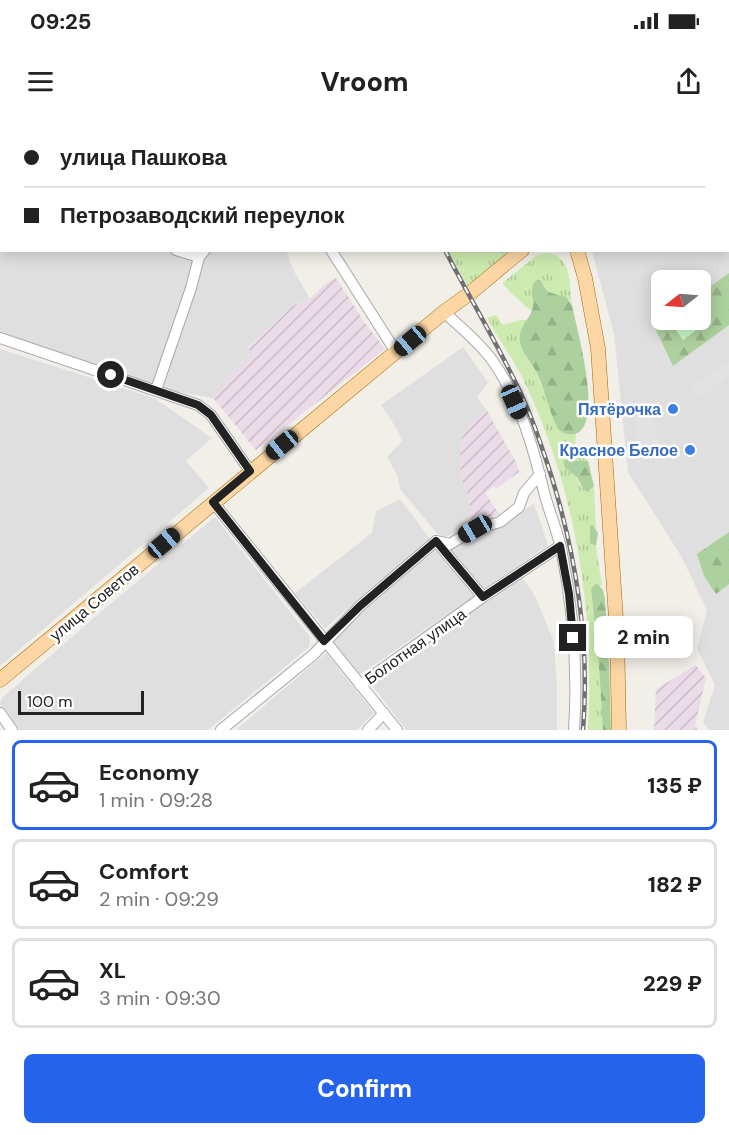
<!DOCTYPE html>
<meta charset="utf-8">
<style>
body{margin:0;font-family:"DM Sans",sans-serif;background:#f6f6f6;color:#222;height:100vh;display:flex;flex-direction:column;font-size:22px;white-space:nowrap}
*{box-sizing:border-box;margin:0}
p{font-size:20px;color:#767676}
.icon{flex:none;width:33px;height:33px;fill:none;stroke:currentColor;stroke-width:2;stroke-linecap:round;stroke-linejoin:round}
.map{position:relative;height:610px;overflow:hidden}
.details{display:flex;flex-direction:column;background:#fff;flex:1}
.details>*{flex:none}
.guide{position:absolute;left:0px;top:0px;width:729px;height:132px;box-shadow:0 3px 15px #0003;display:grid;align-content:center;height:132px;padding:0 24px;background:#fff}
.needle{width:39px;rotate:253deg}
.controls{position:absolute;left:651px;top:150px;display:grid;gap:12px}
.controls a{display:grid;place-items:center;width:60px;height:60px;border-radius:9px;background:#fff;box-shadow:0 3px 15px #0003;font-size:30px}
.scale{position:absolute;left:18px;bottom:15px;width:126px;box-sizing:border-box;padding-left:6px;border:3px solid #222;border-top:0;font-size:16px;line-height:21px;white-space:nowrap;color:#222;-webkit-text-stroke:4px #fff;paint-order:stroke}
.end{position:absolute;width:27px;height:27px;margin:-14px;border:8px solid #222;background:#fff;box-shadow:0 0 0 3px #fff}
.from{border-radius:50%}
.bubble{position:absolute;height:42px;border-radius:9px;background:#fff;box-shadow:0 3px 15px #0003;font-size:20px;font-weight:800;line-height:42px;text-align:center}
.car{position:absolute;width:18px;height:36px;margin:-18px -9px;border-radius:8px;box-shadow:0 0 4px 2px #0007;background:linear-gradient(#222 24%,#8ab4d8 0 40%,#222 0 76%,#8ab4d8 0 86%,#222 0)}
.guide b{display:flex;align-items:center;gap:21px;height:57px;font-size:22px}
.guide b+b{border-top:2px solid #e0e0e0}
.guide i{width:15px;height:15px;background:#222}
ul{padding:10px 0 0;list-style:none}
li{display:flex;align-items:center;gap:18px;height:90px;margin:0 12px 9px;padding:0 12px;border:3px solid #e0e0e0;border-radius:9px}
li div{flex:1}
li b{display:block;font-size:22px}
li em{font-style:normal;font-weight:800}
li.current{border-color:#2563eb}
li>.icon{width:54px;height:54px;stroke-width:1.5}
.button{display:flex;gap:12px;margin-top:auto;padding:12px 24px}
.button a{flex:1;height:69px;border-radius:9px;background:#2563eb;color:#fff;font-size:24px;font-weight:800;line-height:69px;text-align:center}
.status{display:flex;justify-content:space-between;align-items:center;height:42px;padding:0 30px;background:#fff;direction:ltr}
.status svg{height:16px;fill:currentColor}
header{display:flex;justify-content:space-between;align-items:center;height:78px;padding:0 24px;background:#fff;font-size:27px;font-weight:800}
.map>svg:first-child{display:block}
</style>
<div class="status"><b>09:25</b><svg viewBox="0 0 49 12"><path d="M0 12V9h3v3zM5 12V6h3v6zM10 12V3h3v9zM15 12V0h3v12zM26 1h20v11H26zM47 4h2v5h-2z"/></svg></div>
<header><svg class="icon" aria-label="menu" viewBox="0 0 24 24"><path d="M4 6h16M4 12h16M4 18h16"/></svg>Vroom<svg class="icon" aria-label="share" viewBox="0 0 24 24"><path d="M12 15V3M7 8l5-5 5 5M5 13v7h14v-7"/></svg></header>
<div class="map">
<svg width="729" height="610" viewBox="0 0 729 610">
<defs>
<pattern id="industrial-furrows" width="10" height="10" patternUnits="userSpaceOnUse" patternTransform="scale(1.5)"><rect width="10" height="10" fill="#ebdbe8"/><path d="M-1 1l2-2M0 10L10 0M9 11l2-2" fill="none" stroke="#c9bcc7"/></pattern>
<pattern id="grass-tufts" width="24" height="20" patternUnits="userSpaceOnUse" patternTransform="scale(1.5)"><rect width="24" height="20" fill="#cdebb0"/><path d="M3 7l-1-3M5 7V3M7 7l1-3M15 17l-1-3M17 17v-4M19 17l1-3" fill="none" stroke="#b0c997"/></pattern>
<pattern id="forest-firs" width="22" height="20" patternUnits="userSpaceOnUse" patternTransform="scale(1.5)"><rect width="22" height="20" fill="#add19e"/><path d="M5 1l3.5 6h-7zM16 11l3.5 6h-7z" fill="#95b388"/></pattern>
<pattern id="park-tufts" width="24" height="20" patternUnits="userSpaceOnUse" patternTransform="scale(1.5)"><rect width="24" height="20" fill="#c8facc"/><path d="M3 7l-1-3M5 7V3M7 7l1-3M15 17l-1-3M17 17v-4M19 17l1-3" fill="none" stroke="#acd6af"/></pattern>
</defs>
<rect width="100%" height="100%" fill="#f2efe9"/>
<g fill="#e0dfdf" fill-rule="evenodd">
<path d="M704 0H729V610H709L703 602 715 565 697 529 707 490 681 436 628 352 614 214 592 131 728 130V2L702 1ZM662 160H700V200H662Z"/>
<path d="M0 82 2 130H176L199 137 156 270 0 218Z"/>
<path d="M209 131H286L294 151 310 179 294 185 248 227 254 235 222 265 224 268 213 278 163 269 204 140Z"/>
<path d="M463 227 488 262 477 277 487 291 471 303 461 357 469 378 471 400 460 412 441 418 400 369 398 357 387 337 402 321 397 309 381 285Z"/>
<path d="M0 229 154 278 212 318 186 341 209 368 0 546Z"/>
<path d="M400 379 430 419 325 508 295 473 372 413 376 391Z"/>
<path d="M534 384 548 425 483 470 450 432 456 422 477 411 493 408Z"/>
<path d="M215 397 310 517 309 527 208 610H20L0 584 2 578 96 496Z"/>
<path d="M434 429 438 430 474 476 359 555 333 522 343 509Z"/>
<path d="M522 457 535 476 554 522 557 568V610H406L371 564Z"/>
<path d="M326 533 374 593 357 610H236Z"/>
</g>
<g fill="url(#industrial-furrows)">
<path d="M148 0H297L296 2Z"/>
<path d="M336 158 365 203 385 229 256 330 213 278 223 268 221 265 254 235 248 228 294 185 310 179 325 164Z"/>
<path d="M487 291 517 344 519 352 496 369 494 366 485 373 500 395 471 400 469 378 461 357 460 322 471 303Z"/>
<path d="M696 545 706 558 695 606 698 610H654L656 569Z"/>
</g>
<g fill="url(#grass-tufts)">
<path d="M448 131H511L468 167Z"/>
<path d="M547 133C573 136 569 165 572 185L570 180 553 175 548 172 544 164 532 167 533 185 532 192C521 182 511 174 502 163L536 136Z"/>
<path d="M496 195 503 205 520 200H527L522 207 525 235 534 248 547 279 570 315 576 314 575 329 588 341 568 340 581 366 591 370 594 366 596 408 593 405V425L596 426 602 466 598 464 591 469 598 532 603 610H588C595 488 575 363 520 253 510 234 497 217 487 198Z"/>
</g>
<g fill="url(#forest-firs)">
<path d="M729 153V205L673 246 654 206 663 200H700L701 173Z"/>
<path d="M537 160H540L548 172 566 177 572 185C577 210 602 297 579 312 571 317 564 314 558 309 548 290 545 267 534 248 528 238 518 228 520 215 521 204 532 197 533 186 534 177 528 167 537 160Z"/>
<path d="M568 340 588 341 594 366 588 372 584 370 577 357 565 348 563 341Z"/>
<path d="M593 405 598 413 596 426 590 423V406Z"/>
<path d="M729 412V464L716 474 704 456 697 434Z"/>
<path d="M598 464 603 470 605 479 609 543 611 610H603L598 532 591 469 594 465Z"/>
</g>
<path fill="url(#park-tufts)" d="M684 200H687L695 211 683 220 673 206Z"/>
<g fill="#e2e2e2">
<path d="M729 241V256L700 277 692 267Z"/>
<path d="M648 282 662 333 638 343 635 286Z"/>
</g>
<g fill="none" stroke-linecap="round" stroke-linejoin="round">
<path stroke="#aad3df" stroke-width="2" d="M499 130 502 133 506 130"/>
<defs>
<g id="minor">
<path d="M492 0 493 2"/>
<path d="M659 0 661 2"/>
<path d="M13 2V0"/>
<path d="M685 2 687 0"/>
<path d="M0 79 2 70"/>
<path d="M176 130 199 137"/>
<path d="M331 130 396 232"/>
<path d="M444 192C460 207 479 222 492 240 520 279 534 330 545 376 550 393 557 411 561 428 573 487 578 550 574 610"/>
<path d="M0 218 198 285 211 295 250 351"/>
<path d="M156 270 191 168 199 137 205 130"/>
<path d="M213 382 397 610"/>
<path d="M436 421 483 477"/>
<path d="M360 565 483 477 560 426"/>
<path d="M0 593 12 610"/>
<path d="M221 610 313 535 360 486 436 421 450 424 475 409 500 402 519 387 524 373 540 354"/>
<path d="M368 610 384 593"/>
</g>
<g id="major">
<path d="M577 130 585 158 598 228 617 514 619 610"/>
<path d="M0 560 444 192 469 174 522 130"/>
</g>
</defs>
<use href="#minor" stroke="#a9a9a9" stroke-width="12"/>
<use href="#major" stroke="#a06b00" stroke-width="15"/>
<use href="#minor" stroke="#fff" stroke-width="10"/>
<use href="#major" stroke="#fcd6a4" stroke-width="14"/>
<defs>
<g id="rail">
<path d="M377 0 378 2"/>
<path d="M445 130C470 179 499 226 522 276 534 302 543 330 552 358 577 440 590 523 583 610"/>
</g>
</defs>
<use href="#rail" stroke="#707070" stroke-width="4.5"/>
<use href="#rail" stroke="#fff" stroke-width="2" stroke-dasharray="7" stroke-linecap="butt"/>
</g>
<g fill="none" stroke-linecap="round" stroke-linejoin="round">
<path stroke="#222" stroke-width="8" d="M111 255 198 285 211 295 250 351 213 382 324 521 360 486 436 421 483 477 560 426 569 474 573 518"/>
</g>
<g fill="#3f7fe0" stroke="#fff" stroke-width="2">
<circle cx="673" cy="289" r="6"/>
<circle cx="690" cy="330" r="6"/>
</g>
<g text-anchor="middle" stroke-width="5" stroke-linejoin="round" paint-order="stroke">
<g font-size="16" font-weight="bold" fill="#366cbe" stroke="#fff" text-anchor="end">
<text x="661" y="295">Пятёрочка</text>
<text x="678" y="336">Красное Белое</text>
</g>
<g font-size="16" fill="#222" stroke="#fff">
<text transform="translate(94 482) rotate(-40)" y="6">улица Советов</text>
<text transform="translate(415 526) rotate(-35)" y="6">Болотная улица</text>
</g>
</g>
</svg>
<div class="controls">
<a><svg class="needle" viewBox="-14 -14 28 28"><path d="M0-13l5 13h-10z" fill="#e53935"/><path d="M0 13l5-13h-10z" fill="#767676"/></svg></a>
</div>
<div class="scale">100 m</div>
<i class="end from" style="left:111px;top:255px"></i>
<i class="end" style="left:573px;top:518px"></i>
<div class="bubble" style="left:594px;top:496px;width:99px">2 min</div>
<i class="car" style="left:410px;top:221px;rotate:230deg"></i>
<i class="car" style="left:514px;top:282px;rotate:156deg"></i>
<i class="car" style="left:282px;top:325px;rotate:231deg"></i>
<i class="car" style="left:475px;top:409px;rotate:240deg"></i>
<i class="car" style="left:164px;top:423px;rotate:50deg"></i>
<div class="guide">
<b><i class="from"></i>улица Пашкова</b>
<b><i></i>Петрозаводский переулок</b>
</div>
</div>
<section class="details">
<ul>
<li class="current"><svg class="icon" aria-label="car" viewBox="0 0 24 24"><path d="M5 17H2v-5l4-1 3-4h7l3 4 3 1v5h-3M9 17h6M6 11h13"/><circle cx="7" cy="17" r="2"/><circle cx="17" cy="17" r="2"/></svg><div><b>Economy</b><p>1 min · 09:28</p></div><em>135 ₽</em></li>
<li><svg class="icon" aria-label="car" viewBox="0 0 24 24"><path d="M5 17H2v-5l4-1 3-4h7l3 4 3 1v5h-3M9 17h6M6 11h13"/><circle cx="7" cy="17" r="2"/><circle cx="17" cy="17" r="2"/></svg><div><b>Comfort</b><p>2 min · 09:29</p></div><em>182 ₽</em></li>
<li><svg class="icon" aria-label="car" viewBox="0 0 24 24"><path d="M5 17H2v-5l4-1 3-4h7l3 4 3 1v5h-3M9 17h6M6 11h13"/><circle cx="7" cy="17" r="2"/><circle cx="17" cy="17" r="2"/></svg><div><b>XL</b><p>3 min · 09:30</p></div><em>229 ₽</em></li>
</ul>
<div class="button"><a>Confirm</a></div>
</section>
